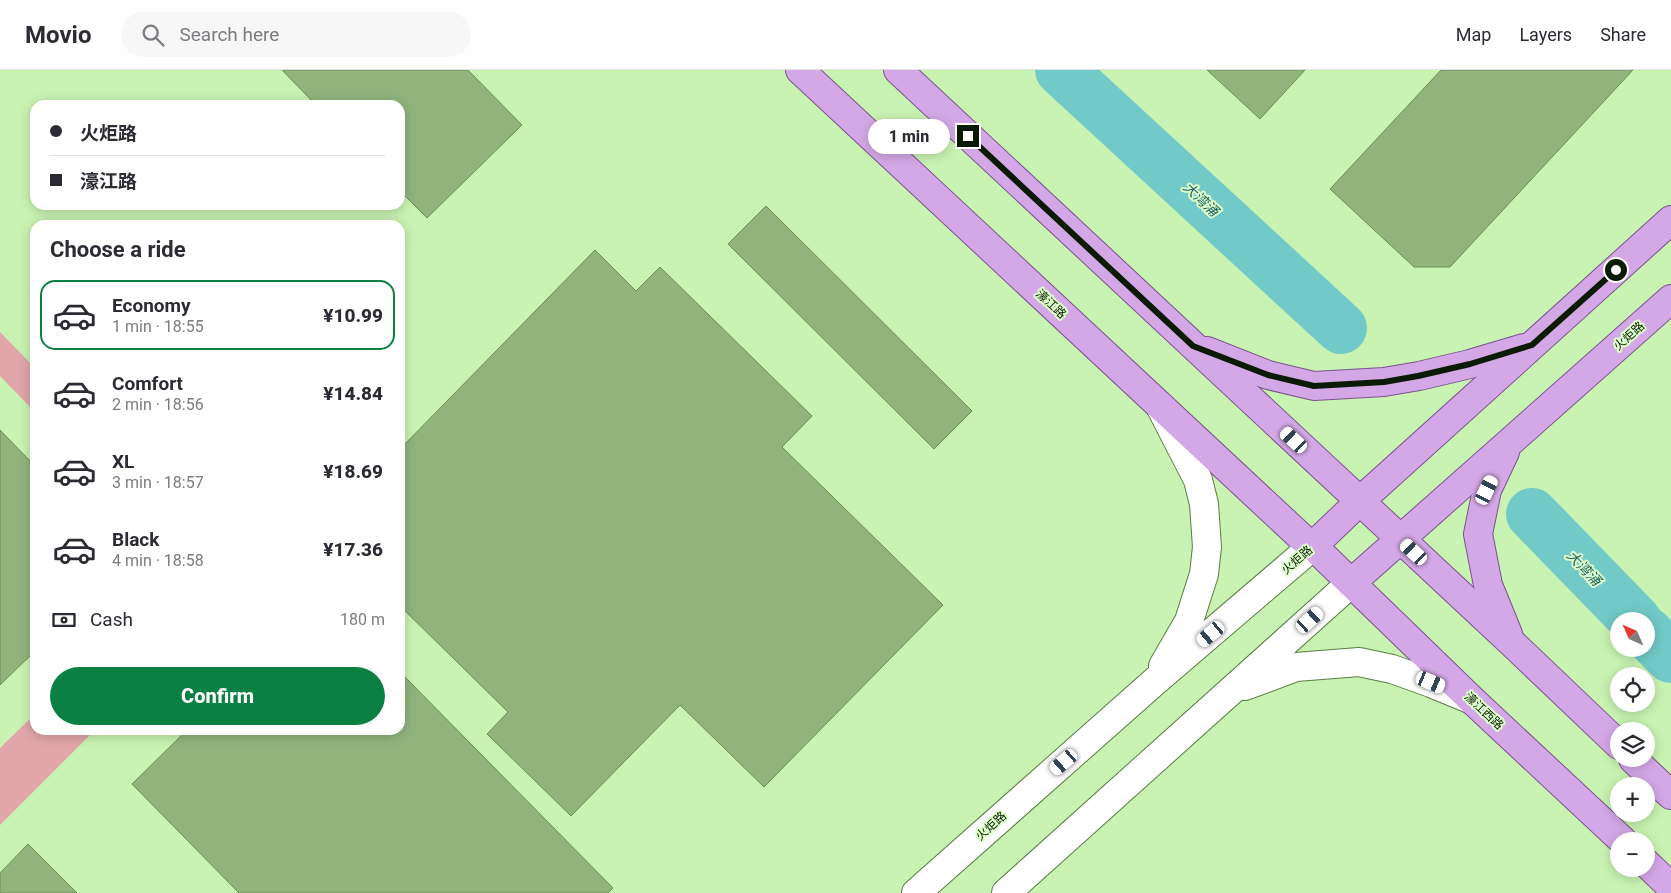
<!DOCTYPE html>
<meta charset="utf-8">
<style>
body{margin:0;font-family:Roboto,"Noto Sans SC",sans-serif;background:#f7f7f7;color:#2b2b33;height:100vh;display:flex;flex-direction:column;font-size:19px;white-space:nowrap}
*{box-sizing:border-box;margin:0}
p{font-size:16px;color:#7c7c81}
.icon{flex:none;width:28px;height:28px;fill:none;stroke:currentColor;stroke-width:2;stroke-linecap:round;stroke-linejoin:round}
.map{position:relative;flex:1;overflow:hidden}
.details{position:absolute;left:30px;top:150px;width:375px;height:515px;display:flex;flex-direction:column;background:#fff;border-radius:15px;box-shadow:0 2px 12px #0003}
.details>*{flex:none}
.top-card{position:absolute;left:30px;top:30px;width:375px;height:110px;border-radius:15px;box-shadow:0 2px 12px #0003;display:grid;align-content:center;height:110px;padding:0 20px;background:#fff}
.needle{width:32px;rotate:315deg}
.controls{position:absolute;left:1610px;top:542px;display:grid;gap:10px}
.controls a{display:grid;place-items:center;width:45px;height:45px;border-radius:50%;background:#fff;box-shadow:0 2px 12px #0003;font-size:25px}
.end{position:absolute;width:22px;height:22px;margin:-11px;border:6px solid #0b1a03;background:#fff;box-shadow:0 0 0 2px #fff}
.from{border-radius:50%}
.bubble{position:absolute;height:35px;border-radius:18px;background:#fff;box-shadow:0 2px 12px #0003;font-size:16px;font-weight:800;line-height:35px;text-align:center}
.car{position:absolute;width:15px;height:30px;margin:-15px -8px;border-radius:6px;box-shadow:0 0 4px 1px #0007;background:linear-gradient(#fff 24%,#345 0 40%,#fff 0 76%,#345 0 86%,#fff 0)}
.top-card b{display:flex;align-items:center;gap:18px;height:48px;font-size:19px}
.top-card b+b{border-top:1px solid #e1e1e2}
.top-card i{width:12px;height:12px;background:#2b2b33}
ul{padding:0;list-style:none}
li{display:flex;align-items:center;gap:15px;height:70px;margin:0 10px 8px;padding:0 10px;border:2px solid transparent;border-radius:15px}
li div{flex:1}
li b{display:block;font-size:19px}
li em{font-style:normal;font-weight:800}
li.active{border-color:#0b8043}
li>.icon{width:45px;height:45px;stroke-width:1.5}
h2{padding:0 20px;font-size:22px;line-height:60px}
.pay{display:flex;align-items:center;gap:12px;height:55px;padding:0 20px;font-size:19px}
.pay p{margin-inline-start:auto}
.action{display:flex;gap:10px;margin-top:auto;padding:10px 20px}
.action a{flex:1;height:58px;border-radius:30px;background:#0b8043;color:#fff;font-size:20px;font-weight:800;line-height:58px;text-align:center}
header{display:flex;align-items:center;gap:30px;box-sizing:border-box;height:70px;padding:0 25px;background:#fff;border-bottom:1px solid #e1e1e2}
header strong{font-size:24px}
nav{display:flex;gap:28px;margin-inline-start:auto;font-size:18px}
.search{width:350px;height:45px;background:#f7f7f7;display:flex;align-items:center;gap:12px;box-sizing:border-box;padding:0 18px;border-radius:28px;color:#7c7c81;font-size:19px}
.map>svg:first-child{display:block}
</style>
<header>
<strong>Movio</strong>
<div class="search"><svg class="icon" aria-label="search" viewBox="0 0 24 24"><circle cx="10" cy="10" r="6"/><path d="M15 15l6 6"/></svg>Search here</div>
<nav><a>Map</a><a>Layers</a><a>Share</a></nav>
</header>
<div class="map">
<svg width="1671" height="823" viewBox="0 0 1671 823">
<rect width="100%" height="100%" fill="#c9f3b2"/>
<g fill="#e1a6a9">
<path d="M0 262 35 298V342L0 306Z"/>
<path d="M35 644V660H95L0 755V678Z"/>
</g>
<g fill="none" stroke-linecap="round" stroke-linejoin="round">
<g stroke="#71c9c8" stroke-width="52">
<path d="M1061 0 1341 258"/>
<path d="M1532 444 1636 551"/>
<path d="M1646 562 1671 587"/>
</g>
</g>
<g fill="#91b47d" stroke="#698f52">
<path d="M282 0H468L522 55 427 148 400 121V35H316Z"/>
<path d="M1207 0H1305L1260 49Z"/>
<path d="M1441 0H1633L1450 197H1414L1330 119Z"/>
<path d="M766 136 972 341 934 379 728 174Z"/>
<path d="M595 180 636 221 660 197 812 346 782 377 943 535 764 717 680 635 571 746 487 664 508 642 400 536V379Z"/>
<path d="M0 360 35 396V581L0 615Z"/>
<path d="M400 602 613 818 608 823H239L132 714 187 660H400Z"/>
<path d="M28 774 77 823H0V803Z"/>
</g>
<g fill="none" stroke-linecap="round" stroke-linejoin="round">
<defs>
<g id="minor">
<path d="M1161 338 1198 410 1204 434 1207 477 1204 504 1189 551 1163 596"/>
<path d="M1245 616 1296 597 1359 592 1392 599 1431 613 1470 629"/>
<path d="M916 823 1153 613 1313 476"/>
<path d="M1006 823 1351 513"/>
</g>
<g id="major">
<path d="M800 0 1302 468 1313 476 1472 630 1623 771"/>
<path d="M898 0 1512 573 1619 675"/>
<path d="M1207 281 1268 305 1314 316 1384 312 1419 306 1470 294 1524 278"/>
<path d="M1505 382 1487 420 1478 464 1488 515 1508 564"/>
<path d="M1313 476 1360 431 1671 150"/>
<path d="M1351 513 1671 229"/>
<path d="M1633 689 1671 725"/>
<path d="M1646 793 1671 817"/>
</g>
</defs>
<use href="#minor" stroke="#587e42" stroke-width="30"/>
<use href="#major" stroke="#7b518d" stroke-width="30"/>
<use href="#minor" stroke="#fff" stroke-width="28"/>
<use href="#major" stroke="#d4a8e7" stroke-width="28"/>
</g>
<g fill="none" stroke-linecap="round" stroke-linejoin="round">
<path stroke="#0b1a03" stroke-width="6" d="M968 66 1193 276 1268 305 1314 316 1384 312 1418 306 1470 294 1532 275 1616 200"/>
</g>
<g text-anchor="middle" stroke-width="4" stroke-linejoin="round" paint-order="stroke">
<g font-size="12" fill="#0b1a03" stroke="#dcfeca">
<text transform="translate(1051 234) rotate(43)" y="4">濠江路</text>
<text transform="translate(1629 266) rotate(-42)" y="4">火炬路</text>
<text transform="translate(1297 490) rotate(-41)" y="4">火炬路</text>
<text transform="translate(1484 641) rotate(43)" y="4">濠江西路</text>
<text transform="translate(991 756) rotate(-42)" y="4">火炬路</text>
</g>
<g font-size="14" font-style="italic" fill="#1b6464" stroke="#dcfeca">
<text transform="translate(1201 129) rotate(43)" y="5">大湾涌</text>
<text transform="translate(1584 498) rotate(46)" y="5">大湾涌</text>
</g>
</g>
</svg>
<div class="controls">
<a><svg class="needle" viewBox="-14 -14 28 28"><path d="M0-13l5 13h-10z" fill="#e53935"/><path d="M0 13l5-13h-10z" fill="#7c7c81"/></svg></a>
<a><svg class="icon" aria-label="locate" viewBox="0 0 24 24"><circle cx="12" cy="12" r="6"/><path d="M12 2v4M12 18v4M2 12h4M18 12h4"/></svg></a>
<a><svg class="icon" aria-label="layers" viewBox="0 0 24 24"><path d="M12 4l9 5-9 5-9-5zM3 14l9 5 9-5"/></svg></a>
<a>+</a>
<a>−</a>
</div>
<i class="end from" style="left:1616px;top:200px"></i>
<i class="end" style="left:968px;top:66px"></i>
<div class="bubble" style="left:868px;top:49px;width:82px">1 min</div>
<i class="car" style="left:1294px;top:370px;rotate:313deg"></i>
<i class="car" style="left:1487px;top:420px;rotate:26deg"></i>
<i class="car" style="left:1414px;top:482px;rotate:313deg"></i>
<i class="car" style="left:1310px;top:550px;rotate:48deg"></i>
<i class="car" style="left:1211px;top:564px;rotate:230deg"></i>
<i class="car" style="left:1431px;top:612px;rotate:113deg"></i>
<i class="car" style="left:1064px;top:692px;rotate:229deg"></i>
<div class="top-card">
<b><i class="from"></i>火炬路</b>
<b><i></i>濠江路</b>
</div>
<section class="details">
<h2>Choose a ride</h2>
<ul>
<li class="active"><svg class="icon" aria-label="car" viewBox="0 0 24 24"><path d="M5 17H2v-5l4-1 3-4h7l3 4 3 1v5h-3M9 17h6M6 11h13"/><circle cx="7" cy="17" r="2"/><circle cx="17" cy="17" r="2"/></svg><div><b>Economy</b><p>1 min · 18:55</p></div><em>¥10.99</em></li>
<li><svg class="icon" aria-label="car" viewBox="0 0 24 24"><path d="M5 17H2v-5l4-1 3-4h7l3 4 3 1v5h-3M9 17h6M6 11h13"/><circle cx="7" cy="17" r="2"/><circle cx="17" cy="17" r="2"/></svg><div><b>Comfort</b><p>2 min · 18:56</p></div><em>¥14.84</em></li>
<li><svg class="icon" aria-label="car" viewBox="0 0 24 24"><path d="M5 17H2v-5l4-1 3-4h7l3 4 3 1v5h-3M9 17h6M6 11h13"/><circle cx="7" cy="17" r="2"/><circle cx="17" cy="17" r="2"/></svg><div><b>XL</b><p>3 min · 18:57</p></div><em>¥18.69</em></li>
<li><svg class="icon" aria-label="car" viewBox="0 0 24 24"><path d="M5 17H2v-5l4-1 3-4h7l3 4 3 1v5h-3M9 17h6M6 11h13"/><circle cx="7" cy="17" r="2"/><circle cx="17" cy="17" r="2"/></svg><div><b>Black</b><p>4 min · 18:58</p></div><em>¥17.36</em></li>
</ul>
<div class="pay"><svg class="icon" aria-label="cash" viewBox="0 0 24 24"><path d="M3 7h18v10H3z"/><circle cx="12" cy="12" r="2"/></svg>Cash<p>180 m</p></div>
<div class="action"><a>Confirm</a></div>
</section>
</div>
